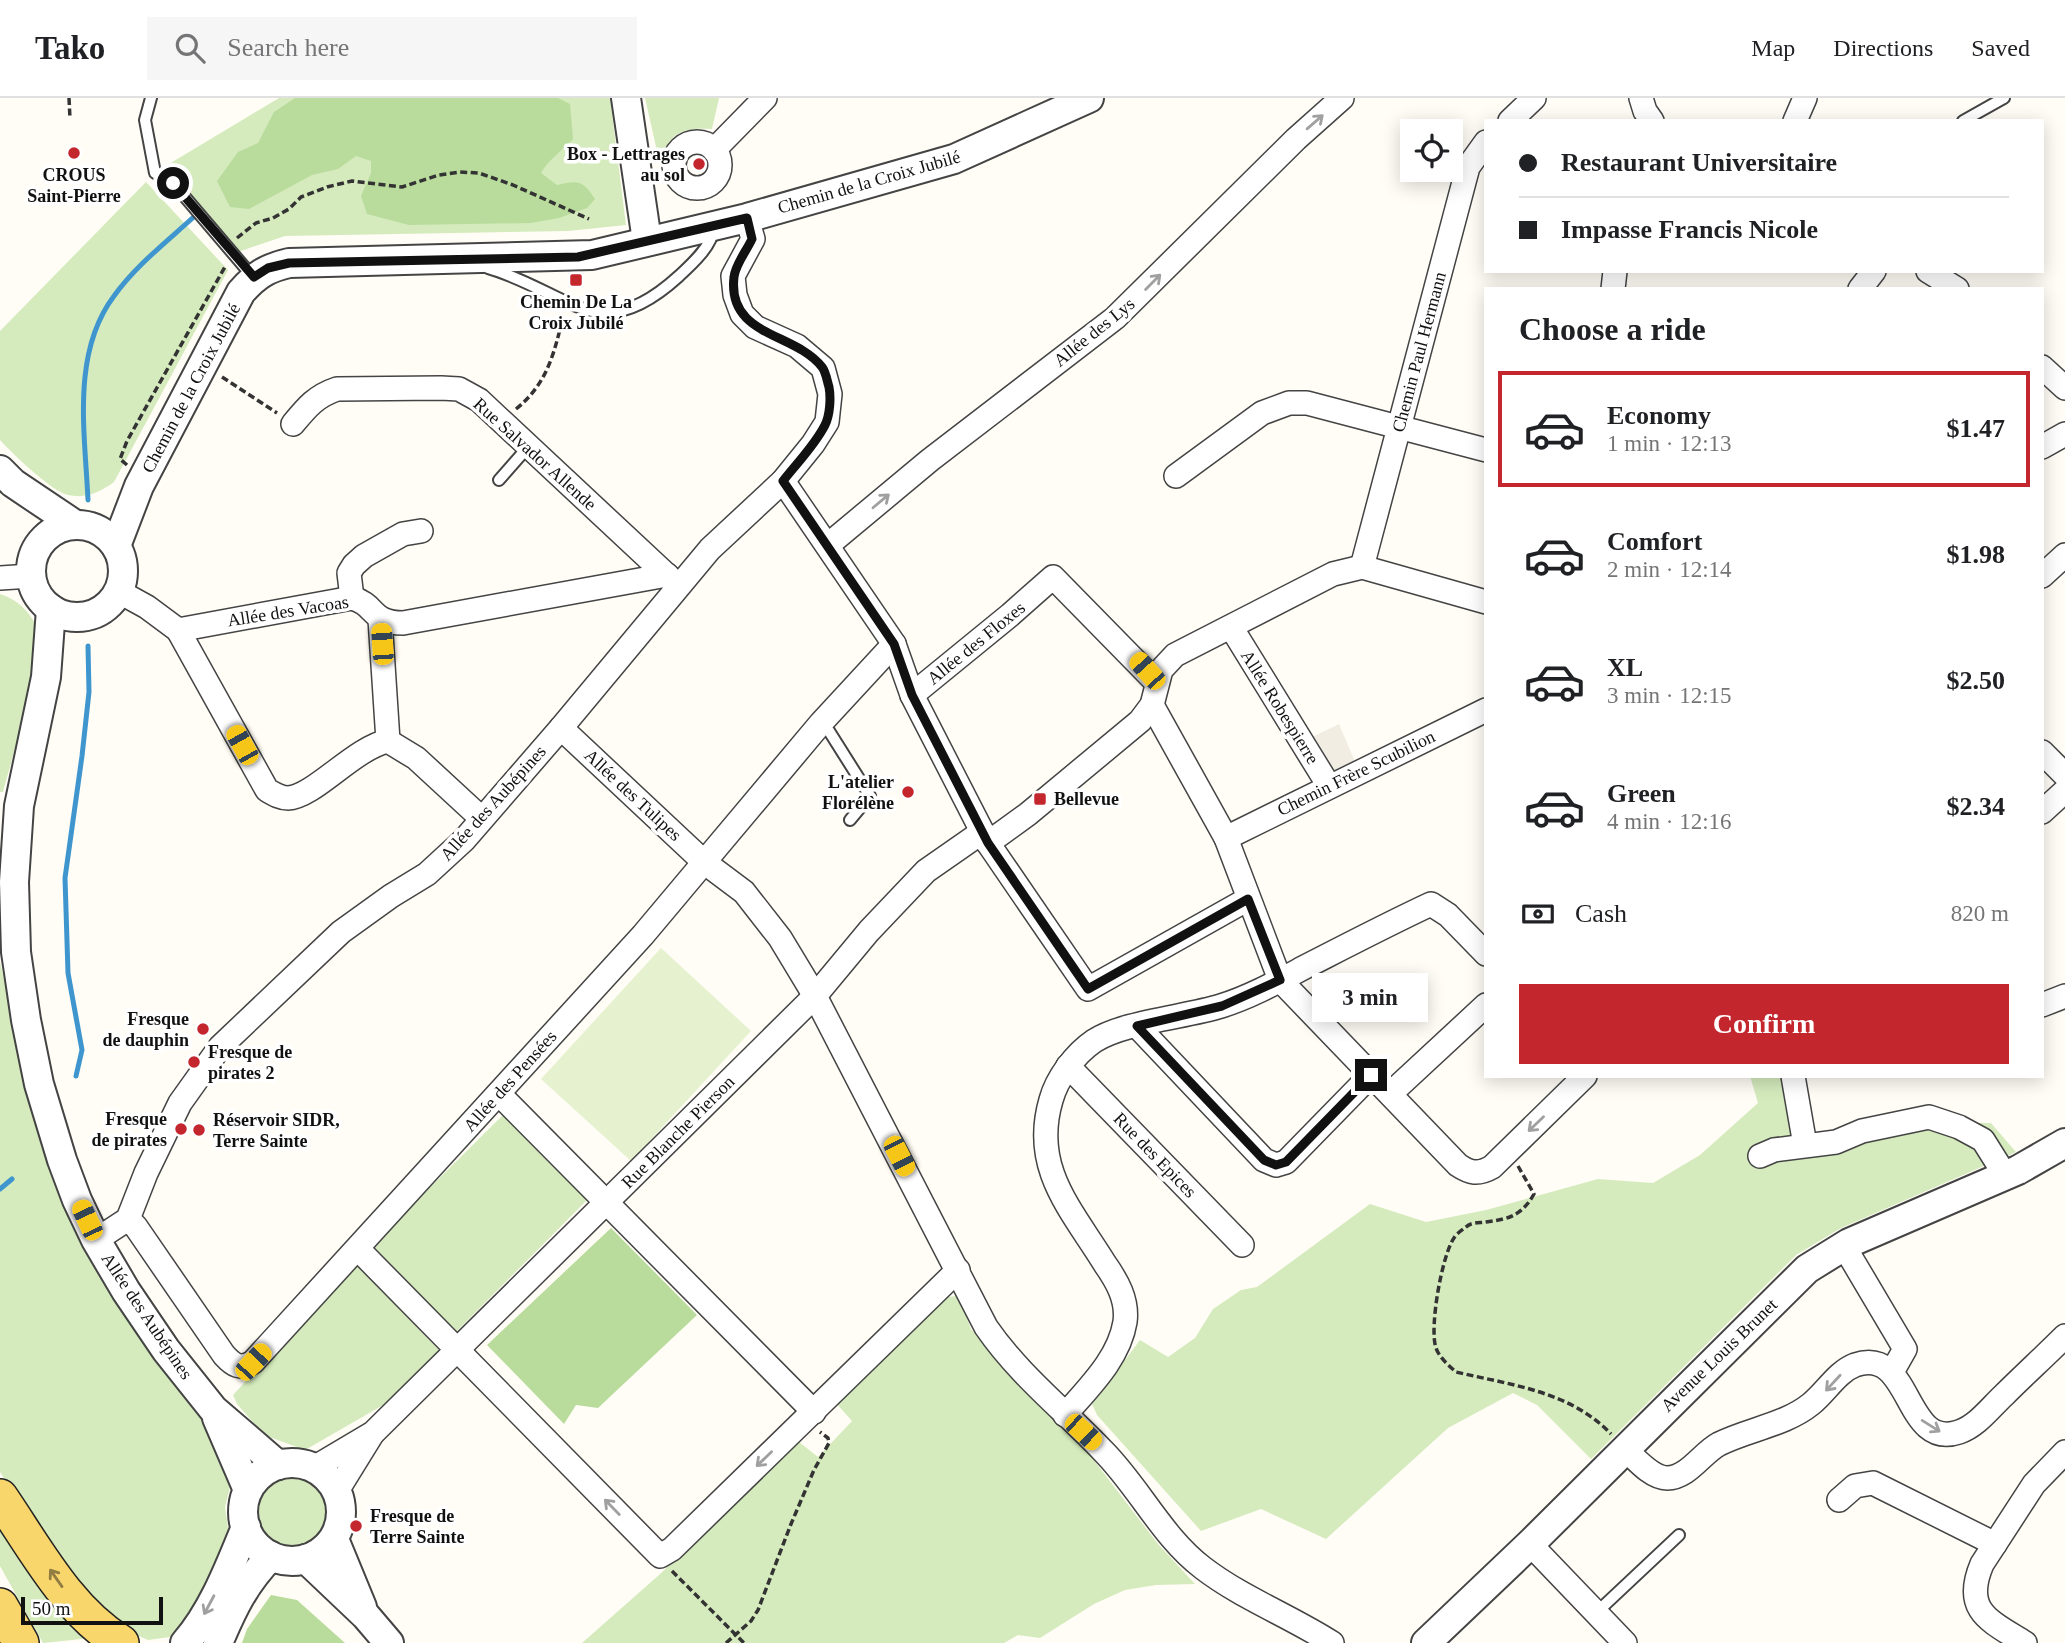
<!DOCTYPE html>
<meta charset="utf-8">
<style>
body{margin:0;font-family:"Times New Roman",serif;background:#f6f6f6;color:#202124;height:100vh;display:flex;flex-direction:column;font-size:26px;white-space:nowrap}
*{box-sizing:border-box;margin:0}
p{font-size:23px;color:#757577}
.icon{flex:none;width:38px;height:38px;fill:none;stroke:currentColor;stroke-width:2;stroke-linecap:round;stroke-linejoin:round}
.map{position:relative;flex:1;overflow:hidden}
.sheet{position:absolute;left:1484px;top:189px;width:560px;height:791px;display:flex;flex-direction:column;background:#fff;border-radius:0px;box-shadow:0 4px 18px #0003}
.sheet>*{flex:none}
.hud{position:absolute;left:1484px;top:21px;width:560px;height:154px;border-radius:0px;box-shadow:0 4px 18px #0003;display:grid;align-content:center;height:154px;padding:0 35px;background:#fff}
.controls{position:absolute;left:1400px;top:21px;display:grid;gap:14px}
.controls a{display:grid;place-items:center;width:63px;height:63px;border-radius:0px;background:#fff;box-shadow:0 4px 18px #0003;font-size:35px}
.scale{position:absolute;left:21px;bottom:18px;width:142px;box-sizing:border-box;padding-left:7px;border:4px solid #111;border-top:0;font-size:19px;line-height:24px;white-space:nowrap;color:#111;-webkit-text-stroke:5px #fff;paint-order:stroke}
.end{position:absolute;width:32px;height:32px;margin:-16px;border:9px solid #111;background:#fff;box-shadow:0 0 0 4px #fff}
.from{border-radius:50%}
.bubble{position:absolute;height:49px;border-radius:0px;background:#fff;box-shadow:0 4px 18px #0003;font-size:23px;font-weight:600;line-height:49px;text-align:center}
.car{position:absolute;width:21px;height:42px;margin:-21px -10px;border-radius:9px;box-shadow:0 0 5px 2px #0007;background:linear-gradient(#f5c518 24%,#345 0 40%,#f5c518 0 76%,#345 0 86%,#f5c518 0)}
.hud b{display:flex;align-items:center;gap:24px;height:66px;font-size:26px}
.hud b+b{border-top:2px solid #e0e0e0}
.hud i{width:18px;height:18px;background:#202124}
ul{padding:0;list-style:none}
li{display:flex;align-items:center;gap:21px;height:116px;margin:0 14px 10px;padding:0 21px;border:4px solid transparent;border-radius:0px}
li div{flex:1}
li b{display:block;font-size:26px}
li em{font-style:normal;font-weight:600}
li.current{border-color:#c4262e}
li>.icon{width:63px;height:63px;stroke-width:1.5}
h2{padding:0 35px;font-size:32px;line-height:84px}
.pay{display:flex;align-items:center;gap:18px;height:77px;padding:0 35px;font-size:26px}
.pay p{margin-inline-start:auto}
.button{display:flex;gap:14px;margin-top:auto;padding:14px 35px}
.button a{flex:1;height:80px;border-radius:0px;background:#c4262e;color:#fff;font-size:28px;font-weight:600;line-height:80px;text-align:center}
header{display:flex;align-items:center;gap:42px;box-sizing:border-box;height:98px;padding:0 35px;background:#fff;border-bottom:2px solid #e0e0e0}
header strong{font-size:33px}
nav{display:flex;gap:38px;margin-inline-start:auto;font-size:24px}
.search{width:490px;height:63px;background:#f6f6f6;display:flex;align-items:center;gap:18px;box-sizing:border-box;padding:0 24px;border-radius:0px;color:#757577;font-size:26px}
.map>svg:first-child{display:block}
</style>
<header>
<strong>Tako</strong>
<div class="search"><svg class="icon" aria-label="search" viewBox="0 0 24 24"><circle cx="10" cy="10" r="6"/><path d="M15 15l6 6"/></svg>Search here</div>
<nav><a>Map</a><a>Directions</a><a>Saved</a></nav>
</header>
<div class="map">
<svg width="2065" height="1545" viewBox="0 0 2065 1545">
<rect width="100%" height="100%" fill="#fffdf5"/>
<g fill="#d5ebbd">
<path d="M279 0H610L626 127 568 133 285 138 238 154 164 69Z"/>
<path d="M645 0H719L712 31C681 29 668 35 660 66Z"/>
<path d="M146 84 228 172 114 384C100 394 86 401 68 397 51 393 13 356 0 342V233Z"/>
<path d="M0 496C15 501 24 508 33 522 47 547 11 663 3 694H0Z"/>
<path d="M0 864 33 1007 137 1226 214 1337 230 1389 225 1409 229 1437 221 1459 182 1530 170 1539 148 1542 109 1525 90 1508 0 1374Z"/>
<path d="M1750 978H1798L1811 1034 1829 1041 1868 1023 1991 1025 2016 1054 1841 1130 1796 1157 1591 1361 1537 1307 1513 1295 1448 1330 1326 1441 1261 1411 1201 1433 1097 1317 1092 1306 1140 1242 1168 1259 1195 1240 1213 1211 1241 1192 1257 1189 1370 1106 1426 1124 1486 1112 1598 1081 1653 1085 1700 1057 1758 1005Z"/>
<path d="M503 1017 588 1101 455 1235 369 1150Z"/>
<path d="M354 1165 439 1252 385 1306 305 1352 264 1337 237 1306 233 1297Z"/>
<path d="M959 1198 971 1231 993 1257 1033 1301 1070 1331 1158 1446 1195 1486 1156 1487 1125 1492 1094 1506 1040 1540 1018 1537 1004 1545H582L659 1477 799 1344 818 1359 852 1323 835 1304 947 1199Z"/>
<circle cx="292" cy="1413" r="38"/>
<path d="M0 1424 91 1540 43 1545 0 1468Z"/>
</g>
<g fill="#b9dc9c">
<path d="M295 0H558L570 6 573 41C562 53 548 62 541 75L557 87C578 82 583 82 595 101L587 110 559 120 531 125 409 127 367 116 361 98 371 75V63L356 58 338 71 312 77 249 111 230 109 217 83 238 54 258 45 274 14Z"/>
<path d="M611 1130 697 1217 598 1310 576 1307 564 1326 487 1247Z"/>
<path d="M271 1497 297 1502 345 1545H242L247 1531Z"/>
</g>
<path fill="#e6f2cf" d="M661 850 751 933 631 1063 541 981Z"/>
<path fill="#f1ede2" d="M1339 626 1359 673 1329 688 1302 644Z"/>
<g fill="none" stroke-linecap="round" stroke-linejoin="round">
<g stroke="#3f96cf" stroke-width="5">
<path d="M88 402C85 335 71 255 114 198 137 166 169 142 198 115"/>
<path d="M76 978 82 952 68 875 65 780 82 658 89 594 88 548"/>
<path d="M0 1091 12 1081"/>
</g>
<defs>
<g id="service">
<path d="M151 0 145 22 155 75 173 85 253 179"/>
<path d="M1963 23 2004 0"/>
<path d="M488 170C570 194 598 252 679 178 691 167 713 147 713 131"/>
<path d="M499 382 528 349"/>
<path d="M821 625 829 633 870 698 850 722"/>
<path d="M1596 1515 1679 1437"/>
</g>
<g id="minor">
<path d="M1641 0 1645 13 1652 23"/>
<path d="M1510 23 1534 0"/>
<path d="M1795 23 1805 0"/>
<circle cx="697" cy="67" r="23"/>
<path d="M714 52 765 0"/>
<path d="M1928 173 1957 191"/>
<path d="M1613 191 1615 173"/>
<path d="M1860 191 1874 173"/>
<path d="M2042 269 2065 290"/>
<path d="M293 326C307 309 316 298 337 291L441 290 459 291 479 302 674 484"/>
<path d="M2042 349 2065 336"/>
<path d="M1176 378 1262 315 1289 305H1307L1486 352"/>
<path d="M783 383 894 546 912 597 988 745 1088 891 1248 801"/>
<path d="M828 447 930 362 1115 220 1296 41 1342 0"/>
<path d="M1362 469 1468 69 1486 44"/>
<path d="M2042 478 2065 457"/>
<path d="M0 480 31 478"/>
<path d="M118 493 147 509 178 532 352 500C377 507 370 525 403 525L667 477"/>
<path d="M352 500 349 475 354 467 364 458 403 436 421 433"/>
<path d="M380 521 388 643"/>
<path d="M1231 529 1329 688"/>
<path d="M178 532 267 692C274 696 280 700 288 700 314 699 354 650 388 643L416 660 481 720"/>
<path d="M912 597 1010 517 1053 479 1157 585"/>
<path d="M1152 607 1226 740 1280 882 1458 1067C1470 1075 1478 1077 1492 1069L1585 978"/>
<path d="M561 630 704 764 744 794 780 840 815 898 986 1229C1019 1277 1063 1311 1103 1353 1139 1389 1162 1439 1203 1470 1242 1500 1290 1518 1332 1545"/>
<path d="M2042 654 2065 677"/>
<path d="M2042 714 2065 693"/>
<path d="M1226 740 1486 612"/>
<path d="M988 745 1028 716 1140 623 1152 607 1161 572 1175 557 1333 476 1362 469 1486 504"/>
<path d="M2042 907 2065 898"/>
<path d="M1137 928 1264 1062 1276 1067 1286 1064 1371 977"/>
<path d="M1068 968 1242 1147"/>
<path d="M1793 978 1805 1047"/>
<path d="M499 996 814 1314"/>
<path d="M1390 996 1486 907"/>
<path d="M1760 1058 1774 1052 1836 1044 1862 1033 1929 1019 1959 1029 1983 1042 2005 1077"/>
<path d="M128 1121 136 1129 224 1257C233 1267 240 1272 253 1264L643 837 821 625 894 546"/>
<path d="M96 1142 128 1121 146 1075 180 1005 220 949 341 834 391 798 427 776 464 742 561 630 710 451 783 383 813 346 827 324 830 296 823 270 797 248 755 229 742 216 735 197 733 178 753 141 747 120"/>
<path d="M1844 1148 1905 1251 1892 1274"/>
<path d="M358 1151 660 1458 672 1451 958 1172"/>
<path d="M1065 1317C1088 1290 1119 1261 1125 1224 1128 1202 1117 1183 1105 1166 1071 1111 1031 1070 1051 1002 1057 980 1075 956 1094 943 1123 924 1186 919 1221 908 1250 899 1277 884 1303 870 1346 848 1388 826 1431 806L1448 817 1486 856"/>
<path d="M1624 1350C1635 1360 1651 1380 1667 1380 1688 1380 1702 1355 1719 1346 1749 1331 1785 1327 1811 1306 1826 1294 1837 1274 1855 1267 1913 1247 1903 1353 1959 1334 1977 1328 1990 1310 2004 1297 2024 1277 2045 1258 2065 1238"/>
<path d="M314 1370 373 1335 815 898 869 833 926 773 982 734"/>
<path d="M337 1393 371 1338"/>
<path d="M1839 1402 1855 1388 1873 1385 1995 1446"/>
<path d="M1530 1446 1625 1545"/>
<path d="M2025 1545C1990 1523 1962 1513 1982 1466L2034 1386 2065 1354"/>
</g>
<g id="tertiary">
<path d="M626 0 647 143"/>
<path d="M0 372 13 385 74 426"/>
<circle cx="77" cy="473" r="46"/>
<path d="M116 448 139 388 241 194C256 177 267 170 289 165L592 157 747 120 954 61 1089 0"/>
<path d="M51 511 46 579 19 708 14 784 16 854 26 922 39 986 62 1062 77 1102 96 1142 126 1193 166 1252 213 1311 278 1367"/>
<path d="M217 1320 248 1392"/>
<circle cx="292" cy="1414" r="49"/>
<path d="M334 1441 362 1509"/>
<path d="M306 1461 366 1518 389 1545"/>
<path d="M185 1545C213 1513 230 1468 246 1429"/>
<path d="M218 1545C233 1510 244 1486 271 1458"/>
<path d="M1426 1545 1530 1446 1807 1171 1849 1145 2018 1072 2065 1045"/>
</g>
<g id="primary">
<path d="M0 1399C35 1450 67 1512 121 1545"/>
<path d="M0 1508 21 1545"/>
</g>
</defs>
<use href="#service" stroke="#444" stroke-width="14"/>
<use href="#minor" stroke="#444" stroke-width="26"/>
<use href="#tertiary" stroke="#444" stroke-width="32"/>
<use href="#primary" stroke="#222" stroke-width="38"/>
<g stroke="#333" stroke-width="3.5" stroke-dasharray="7 3.5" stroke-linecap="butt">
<path d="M69 0 70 21"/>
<path d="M237 140 256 125 273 120 289 111 301 99 327 89 352 83 402 89 439 77 460 74 479 75 513 87 589 121"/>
<path d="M222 279 277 315"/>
<path d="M516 311C547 286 554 256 563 219"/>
<path d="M127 367 120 361 127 343 226 167"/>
<path d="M1518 1068 1534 1096C1522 1117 1510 1121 1486 1124 1479 1125 1471 1124 1466 1129 1462 1132 1456 1136 1454 1140 1442 1157 1429 1230 1436 1250 1439 1259 1449 1268 1456 1274 1511 1287 1570 1293 1611 1336"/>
<path d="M672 1473 744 1545"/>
<path d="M726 1545 751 1523 758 1512 791 1426 814 1372 829 1345 828 1340 820 1334"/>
</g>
<use href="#service" stroke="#fff" stroke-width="10"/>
<use href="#minor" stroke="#fff" stroke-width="23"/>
<use href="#tertiary" stroke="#fff" stroke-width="28"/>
<use href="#primary" stroke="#f9d66b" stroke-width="35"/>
</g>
<defs><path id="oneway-shaft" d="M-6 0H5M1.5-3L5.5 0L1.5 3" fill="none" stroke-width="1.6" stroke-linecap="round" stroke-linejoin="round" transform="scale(1.75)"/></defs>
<g stroke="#a0a0a0">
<use href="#oneway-shaft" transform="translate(1315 24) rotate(-41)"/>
<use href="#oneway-shaft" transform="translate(1153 184) rotate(-45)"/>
<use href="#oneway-shaft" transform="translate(881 403) rotate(-40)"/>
<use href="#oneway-shaft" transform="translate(1536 1026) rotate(136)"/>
<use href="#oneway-shaft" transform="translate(1833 1285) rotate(133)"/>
<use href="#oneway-shaft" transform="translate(1931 1328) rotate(32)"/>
<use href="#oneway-shaft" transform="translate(764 1361) rotate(136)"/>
<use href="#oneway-shaft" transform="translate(612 1409) rotate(-134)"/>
<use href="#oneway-shaft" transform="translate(209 1507) rotate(118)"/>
</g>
<use stroke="#917d42" href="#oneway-shaft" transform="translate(56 1480) rotate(-125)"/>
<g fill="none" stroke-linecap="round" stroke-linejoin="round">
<path stroke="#111" stroke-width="9" d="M173 85 254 179 268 170 289 165 578 159 747 120 752 141C747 152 735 167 734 179 727 239 795 234 822 269 826 274 827 283 829 289 831 300 830 317 825 327 815 347 797 365 783 383L894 546 912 597 988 745 1088 891 1248 801 1280 882 1222 908 1137 928 1264 1062 1276 1067 1286 1064 1371 977"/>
</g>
<g fill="#c4262e" stroke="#fff" stroke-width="2.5">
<circle cx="74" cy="55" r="7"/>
<circle cx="699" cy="66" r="7"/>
<rect x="569" y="175" width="14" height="14" rx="3.5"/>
<circle cx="908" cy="694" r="7"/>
<rect x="1033" y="694" width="14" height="14" rx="3.5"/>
<circle cx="203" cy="931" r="7"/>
<circle cx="194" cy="964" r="7"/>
<circle cx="181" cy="1031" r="7"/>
<circle cx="199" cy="1032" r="7"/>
<circle cx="356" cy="1428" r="7"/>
</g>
<g text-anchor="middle" stroke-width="7" stroke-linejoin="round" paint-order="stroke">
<g font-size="18" font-weight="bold" fill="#111" stroke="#fff" text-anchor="end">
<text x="685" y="62">Box - Lettrages<tspan x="685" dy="21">au sol</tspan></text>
<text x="74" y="83" text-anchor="middle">CROUS<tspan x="74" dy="21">Saint-Pierre</tspan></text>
<text x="576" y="210" text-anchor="middle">Chemin De La<tspan x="576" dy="21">Croix Jubilé</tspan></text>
<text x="894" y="690">L'atelier<tspan x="894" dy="21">Florélène</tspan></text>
<text x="1054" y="707" text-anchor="start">Bellevue</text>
<text x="189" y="927">Fresque<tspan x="189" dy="21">de dauphin</tspan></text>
<text x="208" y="960" text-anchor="start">Fresque de<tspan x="208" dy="21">pirates 2</tspan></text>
<text x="167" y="1027">Fresque<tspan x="167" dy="21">de pirates</tspan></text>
<text x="213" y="1028" text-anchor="start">Réservoir SIDR,<tspan x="213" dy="21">Terre Sainte</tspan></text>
<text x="370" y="1424" text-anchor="start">Fresque de<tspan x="370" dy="21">Terre Sainte</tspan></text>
</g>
<g font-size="18" fill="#111" stroke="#fff">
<text transform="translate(869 84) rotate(-16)" y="6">Chemin de la Croix Jubilé</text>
<text transform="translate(1094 234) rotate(-39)" y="6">Allée des Lys</text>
<text transform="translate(1419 254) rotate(-75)" y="6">Chemin Paul Hermann</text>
<text transform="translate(191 290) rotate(-62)" y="6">Chemin de la Croix Jubilé</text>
<text transform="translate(535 356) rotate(42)" y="6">Rue Salvador Allende</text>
<text transform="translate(288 513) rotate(-9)" y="6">Allée des Vacoas</text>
<text transform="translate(976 545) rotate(-39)" y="6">Allée des Floxes</text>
<text transform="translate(1280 609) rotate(58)" y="6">Allée Robespierre</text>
<text transform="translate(1356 675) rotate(-26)" y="6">Chemin Frère Scubilion</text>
<text transform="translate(633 697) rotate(43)" y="6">Allée des Tulipes</text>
<text transform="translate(493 705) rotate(-48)" y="6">Allée des Aubépines</text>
<text transform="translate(510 983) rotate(-48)" y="6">Allée des Pensées</text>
<text transform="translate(678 1034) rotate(-45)" y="6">Rue Blanche Pierson</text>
<text transform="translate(1155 1057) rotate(46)" y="6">Rue des Epices</text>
<text transform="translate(147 1218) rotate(56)" y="6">Allée des Aubépines</text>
<text transform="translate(1719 1257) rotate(-44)" y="6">Avenue Louis Brunet</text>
</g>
</g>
</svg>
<div class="controls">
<a><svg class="icon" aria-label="locate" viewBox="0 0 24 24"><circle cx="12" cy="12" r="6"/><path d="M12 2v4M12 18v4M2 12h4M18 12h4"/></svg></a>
</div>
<div class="scale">50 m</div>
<i class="end from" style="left:173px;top:85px"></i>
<i class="end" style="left:1371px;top:977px"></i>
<div class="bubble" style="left:1312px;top:875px;width:116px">3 min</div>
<i class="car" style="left:382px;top:546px;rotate:356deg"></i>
<i class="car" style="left:1147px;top:573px;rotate:318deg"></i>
<i class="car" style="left:242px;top:647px;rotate:331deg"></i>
<i class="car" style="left:899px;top:1058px;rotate:153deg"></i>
<i class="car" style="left:87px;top:1122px;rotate:335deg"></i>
<i class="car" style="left:253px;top:1264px;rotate:43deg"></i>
<i class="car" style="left:1083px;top:1334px;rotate:133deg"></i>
<div class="hud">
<b><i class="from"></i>Restaurant Universitaire</b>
<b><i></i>Impasse Francis Nicole</b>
</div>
<section class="sheet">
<h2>Choose a ride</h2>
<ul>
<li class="current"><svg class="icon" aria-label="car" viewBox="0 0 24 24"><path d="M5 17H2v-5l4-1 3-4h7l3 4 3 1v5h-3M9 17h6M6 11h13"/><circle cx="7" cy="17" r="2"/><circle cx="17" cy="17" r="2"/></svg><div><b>Economy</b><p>1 min · 12:13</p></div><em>$1.47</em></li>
<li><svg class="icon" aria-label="car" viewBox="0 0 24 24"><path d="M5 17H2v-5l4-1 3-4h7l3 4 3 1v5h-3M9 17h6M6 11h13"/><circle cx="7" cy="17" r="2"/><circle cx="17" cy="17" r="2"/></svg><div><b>Comfort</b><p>2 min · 12:14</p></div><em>$1.98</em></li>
<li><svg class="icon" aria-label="car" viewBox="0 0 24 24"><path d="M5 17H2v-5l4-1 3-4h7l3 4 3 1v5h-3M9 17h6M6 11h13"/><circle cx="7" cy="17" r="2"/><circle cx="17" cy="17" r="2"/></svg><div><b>XL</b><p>3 min · 12:15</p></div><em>$2.50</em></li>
<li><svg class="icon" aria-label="car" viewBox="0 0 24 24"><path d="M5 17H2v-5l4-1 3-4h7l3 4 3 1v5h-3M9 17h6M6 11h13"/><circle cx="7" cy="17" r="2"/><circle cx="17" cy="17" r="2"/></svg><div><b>Green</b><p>4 min · 12:16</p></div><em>$2.34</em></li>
</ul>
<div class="pay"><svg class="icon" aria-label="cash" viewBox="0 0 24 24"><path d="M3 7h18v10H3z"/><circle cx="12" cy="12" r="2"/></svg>Cash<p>820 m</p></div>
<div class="button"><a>Confirm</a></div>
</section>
</div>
